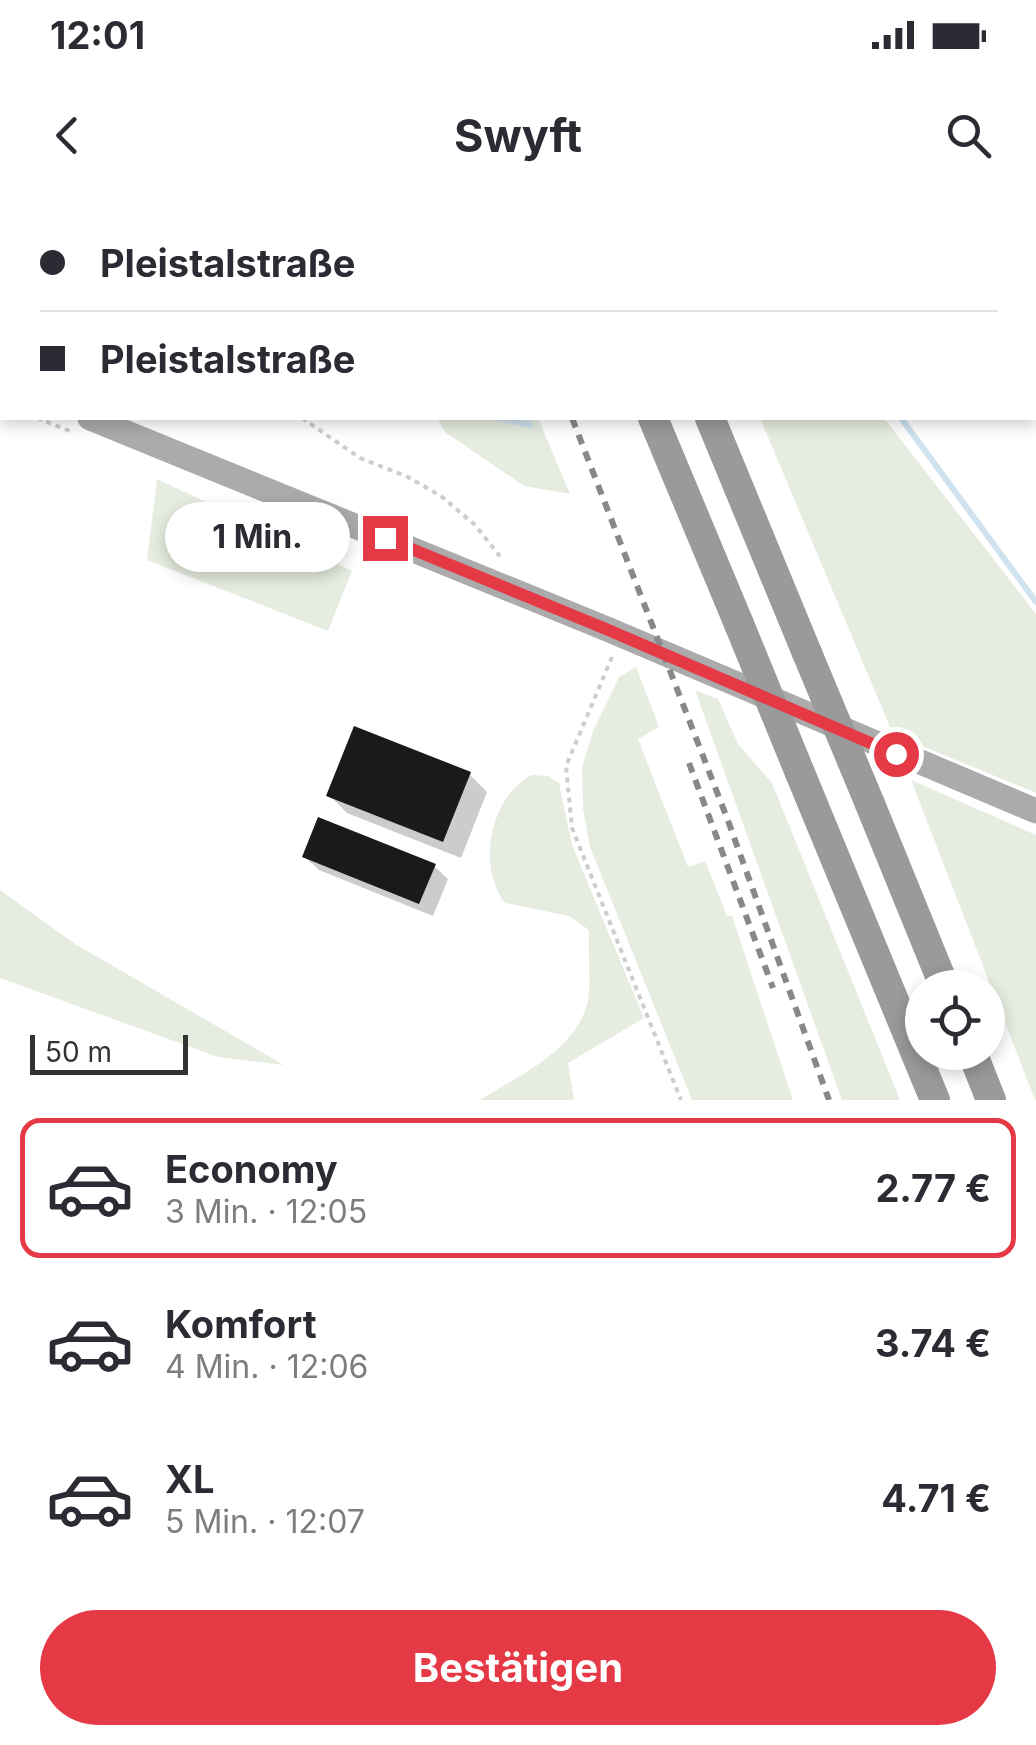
<!DOCTYPE html>
<html lang="de">
<meta charset="utf-8">
<style>
body{margin:0;font-family:Inter,sans-serif;background:#f7f7f7;color:#2b2b33;height:100vh;display:flex;flex-direction:column;font-size:38px;white-space:nowrap}
*{box-sizing:border-box;margin:0}
p{font-size:32px;color:#7c7c81}
.icon{flex:none;width:55px;height:55px;fill:none;stroke:currentColor;stroke-width:2;stroke-linecap:round;stroke-linejoin:round}
.map{position:relative;height:900px;overflow:hidden}
.sheet{display:flex;flex-direction:column;background:#fff;flex:1}
.sheet>*{flex:none}
.guide{position:absolute;left:0px;top:0px;width:1038px;height:220px;box-shadow:0 5px 15px #0003;display:grid;align-content:center;height:220px;padding:0 40px;background:#fff}
.controls{position:absolute;left:905px;top:770px;display:grid;gap:20px}
.controls a{display:grid;place-items:center;width:100px;height:100px;border-radius:50%;background:#fff;box-shadow:0 5px 15px #0003;font-size:50px}
.scale{position:absolute;left:30px;bottom:25px;width:158px;box-sizing:border-box;padding-left:10px;border:5px solid #333;border-top:0;font-size:28px;line-height:35px;white-space:nowrap;color:#333;-webkit-text-stroke:8px #fff;paint-order:stroke}
.end{position:absolute;width:45px;height:45px;margin:-22px;border:12px solid #e63946;background:#fff;box-shadow:0 0 0 5px #fff}
.from{border-radius:50%}
.bubble{position:absolute;height:70px;border-radius:35px;background:#fff;box-shadow:0 5px 15px #0003;font-size:32px;font-weight:700;line-height:70px;text-align:center}
.guide b{display:flex;align-items:center;gap:35px;height:95px;font-size:38px}
.guide b+b{border-top:2px solid #e1e1e2}
.guide i{width:25px;height:25px;background:#2b2b33}
ul{padding:18px 0 0;list-style:none}
li{display:flex;align-items:center;gap:30px;height:140px;margin:0 20px 15px;padding:0 20px;border:5px solid transparent;border-radius:20px}
li div{flex:1}
li b{display:block;font-size:38px}
li em{font-style:normal;font-weight:700}
li.selected{border-color:#e63946}
li>.icon{width:90px;height:90px;stroke-width:1.5}
.primary-button{display:flex;gap:20px;margin-top:auto;padding:20px 40px}
.primary-button a{flex:1;height:115px;border-radius:60px;background:#e63946;color:#fff;font-size:40px;font-weight:700;line-height:115px;text-align:center}
.status{display:flex;justify-content:space-between;align-items:center;height:70px;padding:0 50px;background:#fff;direction:ltr}
.status svg{height:28px;fill:currentColor}
header{display:flex;justify-content:space-between;align-items:center;height:130px;padding:0 40px;background:#fff;font-size:45px;font-weight:700}
.map>svg:first-child{display:block}
</style>
<div class="status"><b>12:01</b><svg viewBox="0 0 49 12"><path d="M0 12V9h3v3zM5 12V6h3v6zM10 12V3h3v9zM15 12V0h3v12zM26 1h20v11H26zM47 4h2v5h-2z"/></svg></div>
<header><svg class="icon" aria-label="back" viewBox="0 0 24 24"><path d="M15 5l-7 7 7 7"/></svg>Swyft<svg class="icon" aria-label="search" viewBox="0 0 24 24"><circle cx="10" cy="10" r="6"/><path d="M15 15l6 6"/></svg></header>
<div class="map">
<svg width="1036" height="900" viewBox="0 0 1036 900">
<rect width="100%" height="100%" fill="#fff"/>
<g fill="#e6ecdf">
<path d="M437 218H538L570 294 524 286 445 232Z"/>
<path d="M760 218H884L1036 414V593L893 534Z"/>
<path d="M157 279 352 371 328 431 147 360Z"/>
<path d="M636 467 659 527 638 539 688 667 705 661 727 716H732L793 900H692L590 647 583 608 582 567 593 531 619 477Z"/>
<path d="M695 490 718 499 738 544 772 583 900 900H842Z"/>
<path d="M532 575 548 576 559 583 572 645 644 818 568 863 574 900H480C521 874 576 851 588 801 591 787 588 747 589 730L569 716 505 703C477 667 489 597 532 575Z"/>
<path d="M911 580 1036 635V900H1035Z"/>
<path d="M0 690 75 744 284 865 218 857 0 778Z"/>
</g>
<g fill="#0003">
<path d="M469 574 487 592 461 658 347 613 329 595Z"/>
<path d="M305 657 434 666 448 679 433 716 319 670Z"/>
</g>
<g fill="none" stroke-linecap="round" stroke-linejoin="round">
<g stroke="#cfe2ee" stroke-width="6">
<path d="M379 0 380 2"/>
<path d="M499 218 530 225"/>
<path d="M901 218 1036 402"/>
</g>
</g>
<g fill="#1a1a1a">
<path d="M354 526 471 572 443 642 326 596Z"/>
<path d="M318 617 436 664 419 704 302 657Z"/>
</g>
<g fill="none" stroke-linecap="round" stroke-linejoin="round">
<g stroke="#cdcdcd" stroke-width="4" stroke-dasharray="5 5" stroke-linecap="butt">
<path d="M26 0 29 2"/>
<path d="M37 218 70 231"/>
<path d="M302 218 360 258 408 277 441 296 475 325 503 360"/>
<path d="M612 457 566 566 572 628 681 900"/>
</g>
<g stroke="#d0d0d0" stroke-width="20">
<path d="M1006 0 1009 2"/>
<path d="M1035 28 1036 29"/>
</g>
<g stroke="#ababab" stroke-width="25">
<path d="M0 181 2 182"/>
<path d="M90 218 607 429 1036 611"/>
</g>
<g stroke="#9a9a9a" stroke-width="30">
<path d="M564 0 565 2"/>
<path d="M621 0 622 2"/>
<path d="M653 218 739 424"/>
<path d="M710 218 807 453"/>
<path d="M800 573 935 900"/>
<path d="M870 604 945 788"/>
<path d="M972 852 991 900"/>
</g>
<g stroke="#888" stroke-width="6" stroke-dasharray="10 8" stroke-linecap="butt">
<path d="M471 0 472 2"/>
<path d="M572 218 727 618 829 900"/>
<path d="M689 563 773 788"/>
</g>
<g stroke="#9a9a9a" stroke-width="30">
<path d="M739 424 800 573"/>
<path d="M807 453 870 604"/>
</g>
</g>
<g fill="none" stroke-linecap="round" stroke-linejoin="round">
<path stroke="#e63946" stroke-width="12" d="M385 338 606 429 896 554"/>
</g>
</svg>
<div class="controls">
<a><svg class="icon" aria-label="locate" viewBox="0 0 24 24"><circle cx="12" cy="12" r="6"/><path d="M12 2v4M12 18v4M2 12h4M18 12h4"/></svg></a>
</div>
<div class="scale">50 m</div>
<i class="end from" style="left:896px;top:554px"></i>
<i class="end" style="left:385px;top:338px"></i>
<div class="bubble" style="left:165px;top:302px;width:185px">1 Min.</div>
<div class="guide">
<b><i class="from"></i>Pleistalstraße</b>
<b><i></i>Pleistalstraße</b>
</div>
</div>
<section class="sheet">
<ul>
<li class="selected"><svg class="icon" aria-label="car" viewBox="0 0 24 24"><path d="M5 17H2v-5l4-1 3-4h7l3 4 3 1v5h-3M9 17h6M6 11h13"/><circle cx="7" cy="17" r="2"/><circle cx="17" cy="17" r="2"/></svg><div><b>Economy</b><p>3 Min. · 12:05</p></div><em>2.77 €</em></li>
<li><svg class="icon" aria-label="car" viewBox="0 0 24 24"><path d="M5 17H2v-5l4-1 3-4h7l3 4 3 1v5h-3M9 17h6M6 11h13"/><circle cx="7" cy="17" r="2"/><circle cx="17" cy="17" r="2"/></svg><div><b>Komfort</b><p>4 Min. · 12:06</p></div><em>3.74 €</em></li>
<li><svg class="icon" aria-label="car" viewBox="0 0 24 24"><path d="M5 17H2v-5l4-1 3-4h7l3 4 3 1v5h-3M9 17h6M6 11h13"/><circle cx="7" cy="17" r="2"/><circle cx="17" cy="17" r="2"/></svg><div><b>XL</b><p>5 Min. · 12:07</p></div><em>4.71 €</em></li>
</ul>
<div class="primary-button"><a>Bestätigen</a></div>
</section>
